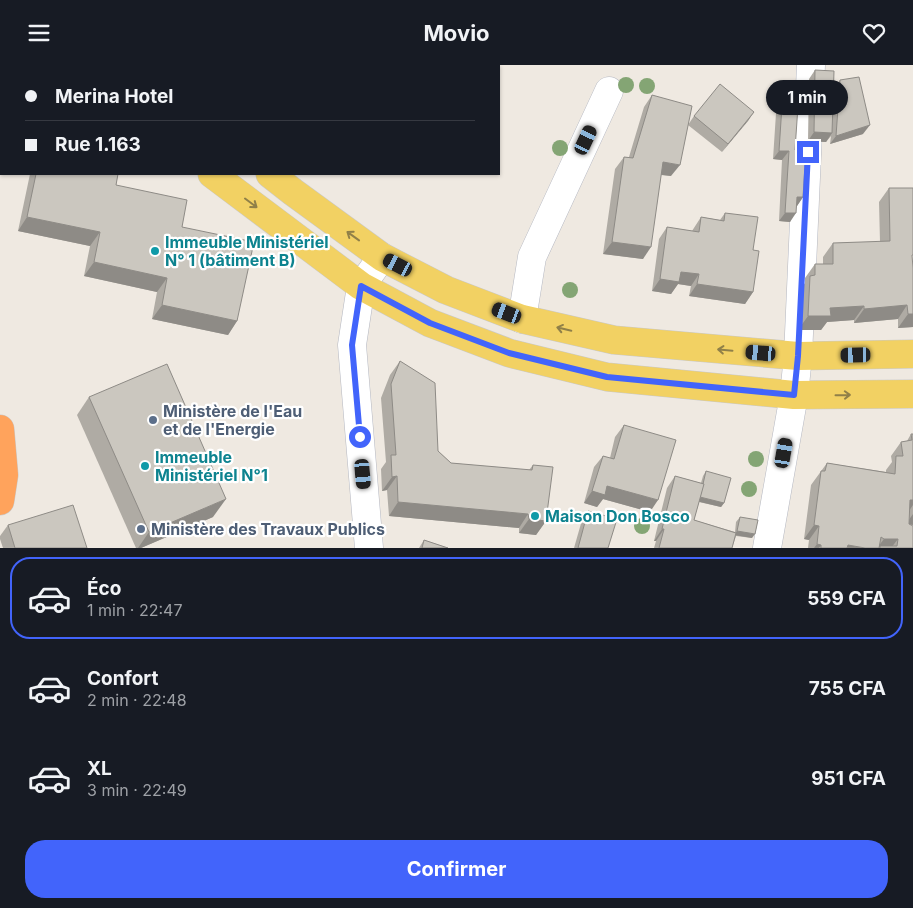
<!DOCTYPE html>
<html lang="fr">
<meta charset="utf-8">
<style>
body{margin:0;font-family:Inter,sans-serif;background:#242831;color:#f1f3f6;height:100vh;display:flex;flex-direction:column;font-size:19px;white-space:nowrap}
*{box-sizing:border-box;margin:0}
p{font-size:16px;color:#9ea1a6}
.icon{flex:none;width:28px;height:28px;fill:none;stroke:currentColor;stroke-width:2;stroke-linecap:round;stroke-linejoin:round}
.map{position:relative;height:483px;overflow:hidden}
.drawer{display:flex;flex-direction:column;background:#171b24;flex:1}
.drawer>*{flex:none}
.banner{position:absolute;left:0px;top:0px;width:500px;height:110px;box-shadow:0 1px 4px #0004;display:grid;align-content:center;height:110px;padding:0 25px;background:#171b24}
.end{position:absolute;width:22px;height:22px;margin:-11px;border:6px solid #4264fb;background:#fff;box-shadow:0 0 0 2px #fff}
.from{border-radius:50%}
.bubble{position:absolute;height:35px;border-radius:18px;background:#171b24;box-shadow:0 1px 4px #0004;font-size:16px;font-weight:700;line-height:35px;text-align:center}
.car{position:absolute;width:15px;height:30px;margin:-15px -8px;border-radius:6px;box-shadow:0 0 4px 1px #0007;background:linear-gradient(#222 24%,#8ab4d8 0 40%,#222 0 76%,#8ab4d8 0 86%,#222 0)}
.banner b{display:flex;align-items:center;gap:18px;height:48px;font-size:19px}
.banner b+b{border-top:1px solid #363941}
.banner i{width:12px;height:12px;background:#f1f3f6}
ul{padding:9px 0 0;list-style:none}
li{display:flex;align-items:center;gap:15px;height:82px;margin:0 10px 8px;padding:0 15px;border:2px solid transparent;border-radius:20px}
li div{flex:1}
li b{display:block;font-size:19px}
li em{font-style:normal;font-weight:700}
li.current{border-color:#4264fb}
li>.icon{width:45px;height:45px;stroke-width:1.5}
.primary-button{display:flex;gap:10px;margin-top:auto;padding:10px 25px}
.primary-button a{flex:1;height:58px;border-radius:20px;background:#4264fb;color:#fff;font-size:20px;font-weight:700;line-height:58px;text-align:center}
header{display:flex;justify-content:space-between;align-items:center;height:65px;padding:0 25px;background:#171b24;font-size:22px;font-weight:700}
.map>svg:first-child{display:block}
</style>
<header><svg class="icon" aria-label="menu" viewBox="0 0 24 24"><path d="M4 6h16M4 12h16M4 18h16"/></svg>Movio<svg class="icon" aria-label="heart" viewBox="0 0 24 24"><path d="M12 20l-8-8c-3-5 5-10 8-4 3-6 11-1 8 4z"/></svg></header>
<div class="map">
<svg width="913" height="483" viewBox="0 0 913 483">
<rect width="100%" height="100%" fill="#efe9e1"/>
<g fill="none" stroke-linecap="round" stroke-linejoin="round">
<defs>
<g id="minor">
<path d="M522 254 532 192 609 26"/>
<path d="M369 483 352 280 361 221 382 192"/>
<path d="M767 483 794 330 798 291 811 0"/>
</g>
<g id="major">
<path d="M68 0 69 1"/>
<path d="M138 0 139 1"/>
<path d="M212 109 361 221 430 258 509 288 607 312 794 330 913 329"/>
<path d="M270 109 293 127 382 192 446 225 522 254 614 275 798 291 913 289"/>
</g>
<path id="highway" d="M0 364 4 410 0 436"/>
</defs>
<use href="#minor" stroke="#b4b7c1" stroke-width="29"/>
<use href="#major" stroke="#c9c9c9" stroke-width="29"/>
<use href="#highway" stroke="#c9c9c9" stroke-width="29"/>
<use href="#minor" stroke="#fff" stroke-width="28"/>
<use href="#major" stroke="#f2d163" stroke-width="28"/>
<use href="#highway" stroke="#ffa35c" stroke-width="28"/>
</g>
<g fill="#84a574">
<circle cx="626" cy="20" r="8"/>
<circle cx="647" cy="21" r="8"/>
<circle cx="560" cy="83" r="8"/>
<circle cx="570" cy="225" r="8"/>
<circle cx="756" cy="394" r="8"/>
<circle cx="749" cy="424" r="8"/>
<circle cx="642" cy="461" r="8"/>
</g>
<g fill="#afaba4">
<path d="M257 0H358V1H256Z"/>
<path d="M358 0H403L402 1H361Z"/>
<path d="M815 5 833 36 834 24 840 15 863 69 830 79 831 71 826 77 808 76 809 14Z"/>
<path d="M783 25 795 85 803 132 797 141 790 157 779 156 782 95 773 94 777 33Z"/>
<path d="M652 30 671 111 661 110 643 194 603 189 615 104 624 92H629L644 42Z"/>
<path d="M754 47 722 87 688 60 694 51Z"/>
<path d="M30 109H118L116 120 182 162 237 256 228 270 152 254 157 227 84 211 90 181 18 166Z"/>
<path d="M889 123 913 262 898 263V254L854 258V255L827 257 821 265H798L800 225 805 218V213L815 199H823V192L833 178 880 177 879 137Z"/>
<path d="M725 148 753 185V227L745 239 689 231 691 221 678 219 671 229 652 226 659 174 667 162 692 166 701 152 720 155Z"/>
<path d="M400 296 438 386 451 398 529 405 533 400 546 456 536 470 519 468V463L389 451 387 425 382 426 381 404 386 397 381 333 390 310Z"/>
<path d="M89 332 213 452 141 483H136L77 350Z"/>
<path d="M624 360 650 447 603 434 597 442 584 438 594 402 603 391 610 393 615 372Z"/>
<path d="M911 369H913V460L909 459 913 483H808L809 475 804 474 811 420 827 398 886 407V405L892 397 891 391 901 377 907 376Z"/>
<path d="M706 406 724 438 721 442 699 437 694 455 735 467 736 457 740 452 752 473 736 471 732 483H654L656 476H654L667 423 675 411 701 418 703 411Z"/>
<path d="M588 446 608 483H574L582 455Z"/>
<path d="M8 460 87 483H3L0 474V471Z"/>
<path d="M424 475 448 483H419Z"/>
</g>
<g fill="#8e8b86">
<path d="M754 47 748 56 722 87 728 79Z"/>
<path d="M870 60 863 69 830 79 836 71Z"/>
<path d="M814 67 832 68 826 77 808 76Z"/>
<path d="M779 86H789L782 95 773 94Z"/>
<path d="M663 97 680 100 671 111 655 109Z"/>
<path d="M797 132H803L797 141Z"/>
<path d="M785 148H796L790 157 779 156Z"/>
<path d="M27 152 100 167 90 181 18 166Z"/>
<path d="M612 177 651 182 643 194 603 189Z"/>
<path d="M94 197 167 213 157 227 84 211Z"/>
<path d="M681 207 699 209 691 221 678 219 671 229 652 226 660 214Z"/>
<path d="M697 219 753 227 745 239 689 231Z"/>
<path d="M162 240 237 256 228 270 152 254Z"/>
<path d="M907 240 898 254 854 258 864 244Z"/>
<path d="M864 241 854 255 827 257 821 265H798L808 251 830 243Z"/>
<path d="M908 249H913V262L898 263Z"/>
<path d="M397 411 387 425 382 426 392 412Z"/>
<path d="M607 421 658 435 650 447 603 434 597 442 584 438 592 426Z"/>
<path d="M699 432 724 438 721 442 696 436Z"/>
<path d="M226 434 213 452 141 483H138L149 467Z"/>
<path d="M910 435H913V440L906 450Z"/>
<path d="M398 437 528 449 519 463 389 451Z"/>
<path d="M913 449V460L906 459Z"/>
<path d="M529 454 546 456 536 470 519 468Z"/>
<path d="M814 460 819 461 809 475 804 474Z"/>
<path d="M662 464H664L656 476H654Z"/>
<path d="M737 466 755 469 752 473 734 470Z"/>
<path d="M884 474H898L891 483 880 481 877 483Z"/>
<path d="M817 479 821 480 819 483H814Z"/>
<path d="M848 480 865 483H846Z"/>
</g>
<g fill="#cbc7bf" stroke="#8e8b86">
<path d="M270 0H358V1H272Z"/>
<path d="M815 5 834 6 832 68 814 67Z"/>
<path d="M859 12 870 60 836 71 840 15Z"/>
<path d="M720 19 754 47 728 79 694 51Z"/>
<path d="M783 25 799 26 795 85 806 86 803 132H797L796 148H785L789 86H779Z"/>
<path d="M652 30 692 41 680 100 663 97 651 182 612 177 624 92 633 93Z"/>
<path d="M36 109H118L116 120 187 135 182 162 254 177 237 256 162 240 167 213 94 197 100 167 27 152Z"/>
<path d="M889 123H913V190H912L913 203V249H908L907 240 864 244V241L830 243 831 251H808L810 211 815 210V199H833V178L890 176Z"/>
<path d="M725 148 758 152 753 185 759 186 753 227 697 219 699 209 681 207 679 217 660 214 667 162 699 167 701 152 724 156Z"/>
<path d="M400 296 435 318 438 386 451 398 532 405 533 400 553 402 546 456 529 454 528 449 398 437 397 411 392 412 391 390H396L391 319Z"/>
<path d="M167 299 226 434 149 467 89 332Z"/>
<path d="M624 360 676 375 658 435 607 421 605 430 592 426 603 391 614 394Z"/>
<path d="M911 369H913V435H910L909 459 913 461V483H880V481H897L898 474H884L881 472 879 483H865L848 480 847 483H821V480L817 479 819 461 814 460 821 406H825L827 398 895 409 896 391H903L901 377 912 375Z"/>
<path d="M706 406 731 413 724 438 700 432Z"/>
<path d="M675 411 704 419 694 455 736 468 732 483H659L664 464H662Z"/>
<path d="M73 440 87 483H15L8 460Z"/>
<path d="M588 446 617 454 608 483H578Z"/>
<path d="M740 452 758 455 755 469 737 466Z"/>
<path d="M424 475 448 483H422Z"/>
</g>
<defs><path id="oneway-shaft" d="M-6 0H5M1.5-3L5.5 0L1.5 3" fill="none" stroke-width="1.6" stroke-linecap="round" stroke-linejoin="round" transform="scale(1.25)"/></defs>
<g stroke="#908048">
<use href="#oneway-shaft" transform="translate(251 138) rotate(37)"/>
<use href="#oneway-shaft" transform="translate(353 171) rotate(-144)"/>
<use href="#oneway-shaft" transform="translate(564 264) rotate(-167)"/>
<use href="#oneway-shaft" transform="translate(725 285) rotate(-175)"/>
<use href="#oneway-shaft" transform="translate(843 330) rotate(-1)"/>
</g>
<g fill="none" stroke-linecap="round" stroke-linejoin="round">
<path stroke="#4264fb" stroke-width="6" d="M360 372 352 280 361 221 430 258 509 288 607 312 794 330 798 291 808 87"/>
</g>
<g fill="#0f9aa8" stroke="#fff" stroke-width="2">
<circle cx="155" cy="186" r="5"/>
<circle cx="145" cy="401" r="5"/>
<circle cx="535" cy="451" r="5"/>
</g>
<g fill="#5c6f8a" stroke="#fff" stroke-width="2">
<circle cx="153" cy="355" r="5"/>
<circle cx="141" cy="464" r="5"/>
</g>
<g text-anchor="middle" stroke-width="4.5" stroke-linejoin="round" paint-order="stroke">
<g font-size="16" font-weight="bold" fill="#0d838f" stroke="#fff" text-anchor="start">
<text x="165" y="183">Immeuble Ministériel<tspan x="165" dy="18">N° 1 (bâtiment B)</tspan></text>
<text x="155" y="398">Immeuble<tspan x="155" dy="18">Ministériel N°1</tspan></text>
<text x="545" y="457">Maison Don Bosco</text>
</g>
<g font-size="16" font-weight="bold" fill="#4e5e75" stroke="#fff" text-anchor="start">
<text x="163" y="352">Ministère de l'Eau<tspan x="163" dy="18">et de l'Energie</tspan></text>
<text x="151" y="470">Ministère des Travaux Publics</text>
</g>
</g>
</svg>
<i class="end from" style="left:360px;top:372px"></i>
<i class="end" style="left:808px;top:87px"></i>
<div class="bubble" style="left:766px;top:15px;width:82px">1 min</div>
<i class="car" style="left:586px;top:75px;rotate:25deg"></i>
<i class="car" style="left:398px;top:200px;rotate:297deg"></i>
<i class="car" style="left:507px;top:248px;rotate:291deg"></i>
<i class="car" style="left:761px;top:288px;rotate:275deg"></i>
<i class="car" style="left:856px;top:290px;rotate:269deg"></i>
<i class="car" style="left:784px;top:388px;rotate:10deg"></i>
<i class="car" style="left:363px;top:409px;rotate:175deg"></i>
<div class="banner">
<b><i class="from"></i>Merina Hotel</b>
<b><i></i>Rue 1.163</b>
</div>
</div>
<section class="drawer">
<ul>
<li class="current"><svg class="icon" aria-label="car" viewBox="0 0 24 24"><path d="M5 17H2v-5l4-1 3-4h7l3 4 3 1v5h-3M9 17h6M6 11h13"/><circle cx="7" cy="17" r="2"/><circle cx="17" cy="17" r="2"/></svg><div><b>Éco</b><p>1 min · 22:47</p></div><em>559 CFA</em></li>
<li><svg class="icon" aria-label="car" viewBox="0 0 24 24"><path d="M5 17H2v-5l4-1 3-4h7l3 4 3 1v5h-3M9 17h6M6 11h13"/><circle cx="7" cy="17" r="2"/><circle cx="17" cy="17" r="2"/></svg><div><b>Confort</b><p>2 min · 22:48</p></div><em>755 CFA</em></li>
<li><svg class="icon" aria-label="car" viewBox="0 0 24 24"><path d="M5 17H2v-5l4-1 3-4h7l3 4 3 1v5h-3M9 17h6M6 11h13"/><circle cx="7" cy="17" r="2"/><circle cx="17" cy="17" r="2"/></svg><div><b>XL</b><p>3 min · 22:49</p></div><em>951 CFA</em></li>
</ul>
<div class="primary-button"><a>Confirmer</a></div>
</section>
